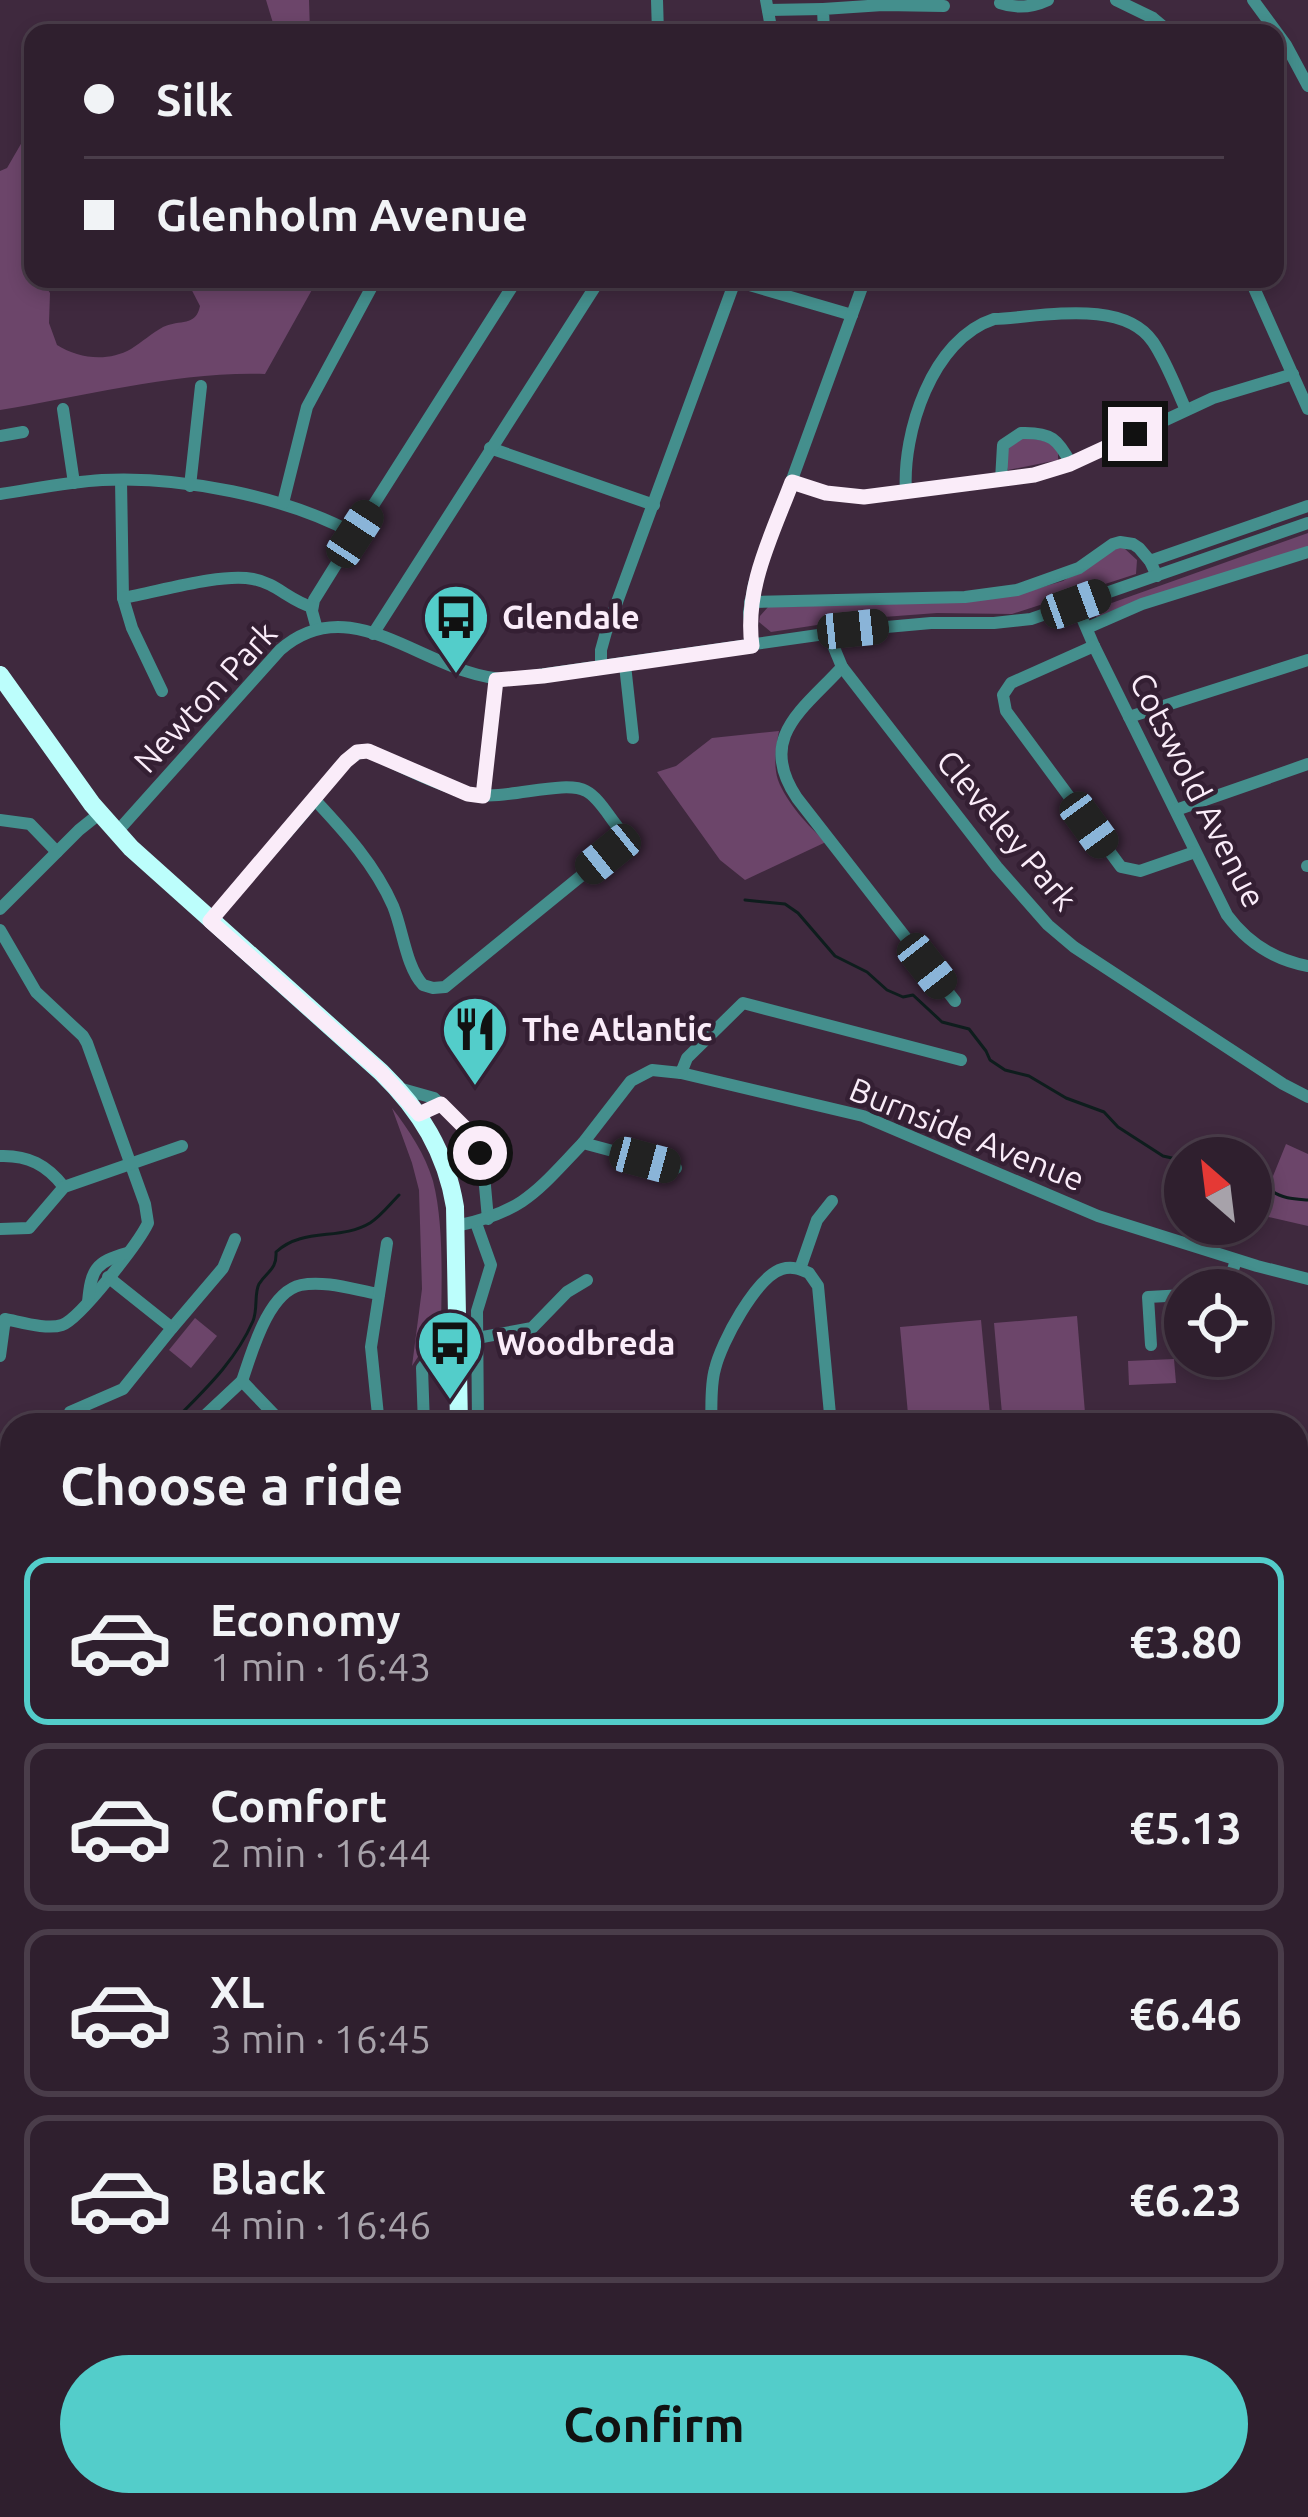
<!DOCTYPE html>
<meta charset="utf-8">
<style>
body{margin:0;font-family:Ubuntu,sans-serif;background:#3b2c3a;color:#f1f3f6;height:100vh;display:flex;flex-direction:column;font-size:45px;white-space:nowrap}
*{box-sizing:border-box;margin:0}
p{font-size:39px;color:#a7a2aa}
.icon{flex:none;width:66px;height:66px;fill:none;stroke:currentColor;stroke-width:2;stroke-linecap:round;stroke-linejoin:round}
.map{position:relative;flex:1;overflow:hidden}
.details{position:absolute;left:0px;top:1413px;width:1308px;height:1104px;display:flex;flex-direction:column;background:#2f1f2e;border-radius:36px 36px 0 0;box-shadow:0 6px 18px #0003,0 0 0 3px #4a3d4a}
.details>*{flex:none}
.banner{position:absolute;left:24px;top:24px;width:1260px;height:264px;border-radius:24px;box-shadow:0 6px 18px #0003,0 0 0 3px #4a3d4a;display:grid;align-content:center;height:264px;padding:0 60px;background:#2f1f2e}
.needle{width:78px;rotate:332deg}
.buttons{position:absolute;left:1164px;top:1137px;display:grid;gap:24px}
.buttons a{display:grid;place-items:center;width:108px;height:108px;border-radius:50%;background:#2f1f2e;box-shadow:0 6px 18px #0003,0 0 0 3px #4a3d4a;font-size:60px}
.end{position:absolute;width:54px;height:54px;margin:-27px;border:15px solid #faecf9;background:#111;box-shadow:0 0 0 6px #111}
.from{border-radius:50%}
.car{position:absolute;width:36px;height:72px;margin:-36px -18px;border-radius:15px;box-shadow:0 0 9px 3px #0007;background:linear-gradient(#222 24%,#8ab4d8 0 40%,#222 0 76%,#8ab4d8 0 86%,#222 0)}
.banner b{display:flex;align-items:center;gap:42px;height:114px;font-size:45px}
.banner b+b{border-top:3px solid #4a3d4a}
.banner i{width:30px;height:30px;background:#f1f3f6}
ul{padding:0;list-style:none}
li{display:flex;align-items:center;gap:36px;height:168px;margin:0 24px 18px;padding:0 36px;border:6px solid #4a3d4a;border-radius:24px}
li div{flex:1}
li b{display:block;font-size:45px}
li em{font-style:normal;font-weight:700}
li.active{border-color:#53cdca}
li>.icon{width:108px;height:108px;stroke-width:1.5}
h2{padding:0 60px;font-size:54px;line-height:144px}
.primary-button{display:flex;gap:24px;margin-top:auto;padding:24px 60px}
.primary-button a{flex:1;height:138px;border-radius:72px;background:#53cdca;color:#111;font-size:48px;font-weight:700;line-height:138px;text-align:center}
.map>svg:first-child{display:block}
</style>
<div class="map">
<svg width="1308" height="2517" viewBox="0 0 1308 2517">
<rect width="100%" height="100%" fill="#3f293e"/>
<g fill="#6c456a">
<path d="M266 0H309L310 33H276Z"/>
<path d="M29 130 33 136V244L27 249C27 260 33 265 33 279H41L50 293 49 323 57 345C79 359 108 362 131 349 142 342 152 333 163 327 180 319 196 327 200 306L186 279H244L266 282 273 279H318L265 374C180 371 85 396 0 410V171L7 168Z"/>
<path d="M1022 437 1051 442 1058 451V460L1008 470 1005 462 1009 444Z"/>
<path d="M1308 533V547L1097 618 1092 610Z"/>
<path d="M1119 547 1124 548 1137 560 1136 574 1012 614 937 613 857 619 771 632 759 622 760 616 768 607 938 603 1012 596 1063 581Z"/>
<path d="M779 731C776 746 773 765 778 780 786 802 809 827 826 842L745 880 720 860 657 772 676 766 712 738Z"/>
<path d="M392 1108C409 1130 425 1154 433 1181 445 1228 441 1291 441 1340L425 1346 412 1366 422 1289 419 1190 412 1163Z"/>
<path d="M1286 1144 1308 1154V1226L1251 1213V1199L1267 1191Z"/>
<path d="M1077 1316 1086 1425H1003L994 1323Z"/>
<path d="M195 1318 217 1336 191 1368 169 1350Z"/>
<path d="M981 1320 991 1425H909L900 1327Z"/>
<path d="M1174 1359 1176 1383 1129 1385 1128 1361Z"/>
<path d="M8 1543 12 1549V1650L0 1659V1549Z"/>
<path d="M12 1667V1808L0 1817V1676Z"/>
<path d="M617 2505H920C968 2513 1020 2517 1068 2509L1078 2517H635L630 2508Z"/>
</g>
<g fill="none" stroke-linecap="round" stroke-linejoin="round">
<g stroke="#0e1d1d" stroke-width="3">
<path d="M745 900 785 904 798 913 835 956 867 972 887 990 903 997 913 995 942 1022 969 1029 986 1051 990 1060 1005 1070 1029 1076 1066 1098 1104 1112 1118 1127 1163 1156 1185 1161"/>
<path d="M1251 1174C1262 1178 1263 1184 1272 1191 1283 1199 1296 1199 1308 1200"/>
<path d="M170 1425C202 1392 234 1364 253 1321 258 1309 254 1293 259 1284 267 1271 277 1270 276 1252 303 1227 340 1241 370 1223 381 1216 390 1204 399 1195"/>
<path d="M0 1455 12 1459"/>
</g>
<g stroke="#448f8d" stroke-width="12">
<path d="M657 0 658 33"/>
<path d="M766 0 772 33"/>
<path d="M1116 0 1153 18 1171 33"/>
<path d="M1253 0 1286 45 1308 86"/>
<path d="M1000 3C1017 9 1033 7 1048 0"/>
<path d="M768 10 823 9"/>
<path d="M824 33 823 9 883 5 944 6"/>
<path d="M729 279 852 315"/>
<path d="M1250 279 1308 409"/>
<path d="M63 409 74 483"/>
<path d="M0 436 23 432"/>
<path d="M490 448 654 505"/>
<path d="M121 480 123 598 132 628 162 691"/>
<path d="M1001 480 1003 445 1021 433C1051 432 1058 439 1071 464"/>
<path d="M792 482 826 493 864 497 1034 475 1071 464 1213 398 1293 374"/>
<path d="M190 486 201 386"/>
<path d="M906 492C902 433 932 339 994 319 1042 317 1123 298 1153 342 1167 363 1176 388 1186 410"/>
<path d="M0 494C34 489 68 482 102 480 181 476 285 496 355 534L314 600 312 611 317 629"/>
<path d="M283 503 307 407 376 279"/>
<path d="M355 534 517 279"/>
<path d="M1150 561 1308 506"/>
<path d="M123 598C158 592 219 573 253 579 276 583 290 601 312 607"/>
<path d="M750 602 965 597 1017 590 1079 568 1113 544 1120 542 1133 544 1139 548 1150 561 1157 576"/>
<path d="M1076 604 1094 646 1227 915C1247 942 1275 960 1308 966"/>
<path d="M1087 628 1142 604 1308 552"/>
<path d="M828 633 842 667 997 867 1048 925 1074 947 1283 1084 1308 1097"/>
<path d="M373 634 600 279"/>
<path d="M752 646 749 612 754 584 865 279"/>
<path d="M1094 646 1011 683 1003 695 1006 711 1121 867 1140 871 1195 852"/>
<path d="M625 665 633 738"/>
<path d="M842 667C804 709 756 737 797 798L955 1001"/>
<path d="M601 668V650L606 632 735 281"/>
<path d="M1129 717 1308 660"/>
<path d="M368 751C398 765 442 788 473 794 504 801 564 779 586 791 598 797 608 815 617 826L614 846 608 854 445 987 433 988 423 985C406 967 403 930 393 906 375 865 345 832 315 800 329 781 343 754 368 751Z"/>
<path d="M483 796 496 680"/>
<path d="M1176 810 1308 764"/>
<path d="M0 820 30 824 57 852"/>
<path d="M116 833 280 650C355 584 431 681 511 679L853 630 931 623H994L1031 619 1308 523"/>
<path d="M1307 866H1308"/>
<path d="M0 909 79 830 99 814"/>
<path d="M210 921 315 800"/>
<path d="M0 930 36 992 83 1036 87 1043 145 1204 148 1223C139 1242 80 1319 62 1325 47 1330 21 1322 5 1319L0 1356"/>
<path d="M681 1073 863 1116 1098 1216 1257 1266 1308 1279"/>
<path d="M402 1089 434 1098 470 1133 483 1164 488 1219"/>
<path d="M583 1143 631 1081 652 1070 681 1073 687 1058 743 1003 961 1060"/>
<path d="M0 1156C28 1155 47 1165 64 1187"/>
<path d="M476 1223 491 1265 477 1311 478 1425"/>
<path d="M456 1226C524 1212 537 1191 583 1143L676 1168"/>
<path d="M0 1229 29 1228 64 1187 182 1146"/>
<path d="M800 1269 817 1220 832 1201"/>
<path d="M1224 1290 1229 1283 1236 1260"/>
<path d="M88 1302C91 1270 95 1262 127 1253"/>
<path d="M172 1328 223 1268 235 1239"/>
<path d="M477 1338 532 1328 567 1292 587 1280"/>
<path d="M1151 1345 1148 1297 1185 1295"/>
<path d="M70 1412 123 1389 172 1328 108 1277"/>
<path d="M195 1425 242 1381"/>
<path d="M284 1425 242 1381C252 1352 268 1292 301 1285 325 1280 355 1290 379 1294"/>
<path d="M379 1425 371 1347 387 1243"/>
<path d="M424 1425 422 1368C430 1355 443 1355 457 1354"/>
<path d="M711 1425C712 1407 710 1386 715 1369 721 1343 756 1277 782 1269 792 1266 800 1269 809 1273L818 1286 831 1425"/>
<path d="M1296 1563 1308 1565"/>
<path d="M1296 1698 1308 1699"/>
<path d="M0 1947 12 1949"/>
<path d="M0 2127 12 2130"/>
<path d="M1296 2224 1308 2233"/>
<path d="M1296 2364 1308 2352"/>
<path d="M0 2412 12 2398"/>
<path d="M1296 2491 1308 2489"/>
<path d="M112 2505 128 2517"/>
<path d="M353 2505 362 2517"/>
<path d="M1137 2505 1146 2510 1157 2505"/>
<path d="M85 2517 92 2505"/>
<path d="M213 2517 216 2505"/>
</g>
<g stroke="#bcfefc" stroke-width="18">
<path d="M0 675 92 804 131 848 381 1072C420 1110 446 1152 455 1207L459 1425"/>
<path d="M1296 2253 1308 2262"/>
</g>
</g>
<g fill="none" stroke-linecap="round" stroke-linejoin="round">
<path stroke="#faecf9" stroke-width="15" d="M480 1153 470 1133 441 1104 419 1114 381 1072 210 921 346 761 357 752 368 751 468 794 483 796 496 680 543 676 752 646C744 588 772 535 792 482L826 493 864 497 1034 475 1070 464 1135 434"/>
</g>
<defs>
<symbol id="bus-pin" viewBox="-11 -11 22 30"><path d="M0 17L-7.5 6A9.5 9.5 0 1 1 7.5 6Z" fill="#53cdca" stroke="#341f33"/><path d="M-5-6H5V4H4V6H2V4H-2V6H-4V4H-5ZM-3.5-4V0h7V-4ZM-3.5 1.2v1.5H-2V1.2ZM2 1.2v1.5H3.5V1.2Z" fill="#111"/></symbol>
<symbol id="restaurant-pin" viewBox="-11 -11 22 30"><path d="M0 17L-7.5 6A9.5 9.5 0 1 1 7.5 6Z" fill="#53cdca" stroke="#341f33"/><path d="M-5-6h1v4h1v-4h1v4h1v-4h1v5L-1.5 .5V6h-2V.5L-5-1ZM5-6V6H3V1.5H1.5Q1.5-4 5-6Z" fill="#111"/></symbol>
</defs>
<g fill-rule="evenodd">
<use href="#bus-pin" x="418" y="579" width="76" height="104"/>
<use href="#restaurant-pin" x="437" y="991" width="76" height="104"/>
<use href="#bus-pin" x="412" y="1305" width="76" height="104"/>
</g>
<g text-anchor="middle" stroke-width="9" stroke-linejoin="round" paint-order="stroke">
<g font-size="33" font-weight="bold" fill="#faecf9" stroke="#341f33" text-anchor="start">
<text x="502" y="629">Glendale</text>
<text x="522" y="1041">The Atlantic</text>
<text x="496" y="1355">Woodbreda</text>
</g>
<g font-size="33" fill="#faecf9" stroke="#341f33">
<text transform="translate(205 697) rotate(-47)" y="12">Newton Park</text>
<text transform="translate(1198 790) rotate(63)" y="12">Cotswold Avenue</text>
<text transform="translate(1007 830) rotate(50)" y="12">Cleveley Park</text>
<text transform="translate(967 1134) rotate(22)" y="12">Burnside Avenue</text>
</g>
</g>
</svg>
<div class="buttons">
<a><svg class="needle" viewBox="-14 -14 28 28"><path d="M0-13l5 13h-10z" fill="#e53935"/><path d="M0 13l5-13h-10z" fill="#a7a2aa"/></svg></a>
<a><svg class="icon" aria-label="locate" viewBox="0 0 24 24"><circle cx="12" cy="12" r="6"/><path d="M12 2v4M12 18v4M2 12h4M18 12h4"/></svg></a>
</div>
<i class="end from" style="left:480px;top:1153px"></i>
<i class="end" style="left:1135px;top:434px"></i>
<i class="car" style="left:355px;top:534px;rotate:33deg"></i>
<i class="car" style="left:1076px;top:604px;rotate:70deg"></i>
<i class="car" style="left:853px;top:629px;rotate:84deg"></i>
<i class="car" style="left:1089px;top:825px;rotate:144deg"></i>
<i class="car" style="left:608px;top:854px;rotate:231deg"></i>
<i class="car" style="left:927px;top:966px;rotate:142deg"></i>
<i class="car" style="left:645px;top:1160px;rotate:105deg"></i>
<div class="banner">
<b><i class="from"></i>Silk</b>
<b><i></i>Glenholm Avenue</b>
</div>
<section class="details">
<h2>Choose a ride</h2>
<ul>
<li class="active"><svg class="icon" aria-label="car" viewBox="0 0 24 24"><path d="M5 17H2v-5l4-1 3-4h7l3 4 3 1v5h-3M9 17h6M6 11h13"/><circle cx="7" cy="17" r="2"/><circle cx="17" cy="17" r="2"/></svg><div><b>Economy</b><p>1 min · 16:43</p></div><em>€3.80</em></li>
<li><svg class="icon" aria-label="car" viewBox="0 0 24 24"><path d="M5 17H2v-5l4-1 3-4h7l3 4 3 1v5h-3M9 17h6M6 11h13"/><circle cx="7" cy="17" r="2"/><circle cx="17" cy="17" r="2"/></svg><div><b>Comfort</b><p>2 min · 16:44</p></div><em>€5.13</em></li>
<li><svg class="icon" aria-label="car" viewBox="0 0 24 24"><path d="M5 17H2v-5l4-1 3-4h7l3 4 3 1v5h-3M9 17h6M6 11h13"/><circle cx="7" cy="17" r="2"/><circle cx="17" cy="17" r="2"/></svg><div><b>XL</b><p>3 min · 16:45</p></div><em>€6.46</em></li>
<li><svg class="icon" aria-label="car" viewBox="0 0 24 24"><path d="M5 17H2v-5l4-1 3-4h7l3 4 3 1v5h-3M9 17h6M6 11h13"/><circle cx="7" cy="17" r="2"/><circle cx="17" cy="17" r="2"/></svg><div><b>Black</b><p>4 min · 16:46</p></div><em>€6.23</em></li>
</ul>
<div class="primary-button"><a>Confirm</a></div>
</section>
</div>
